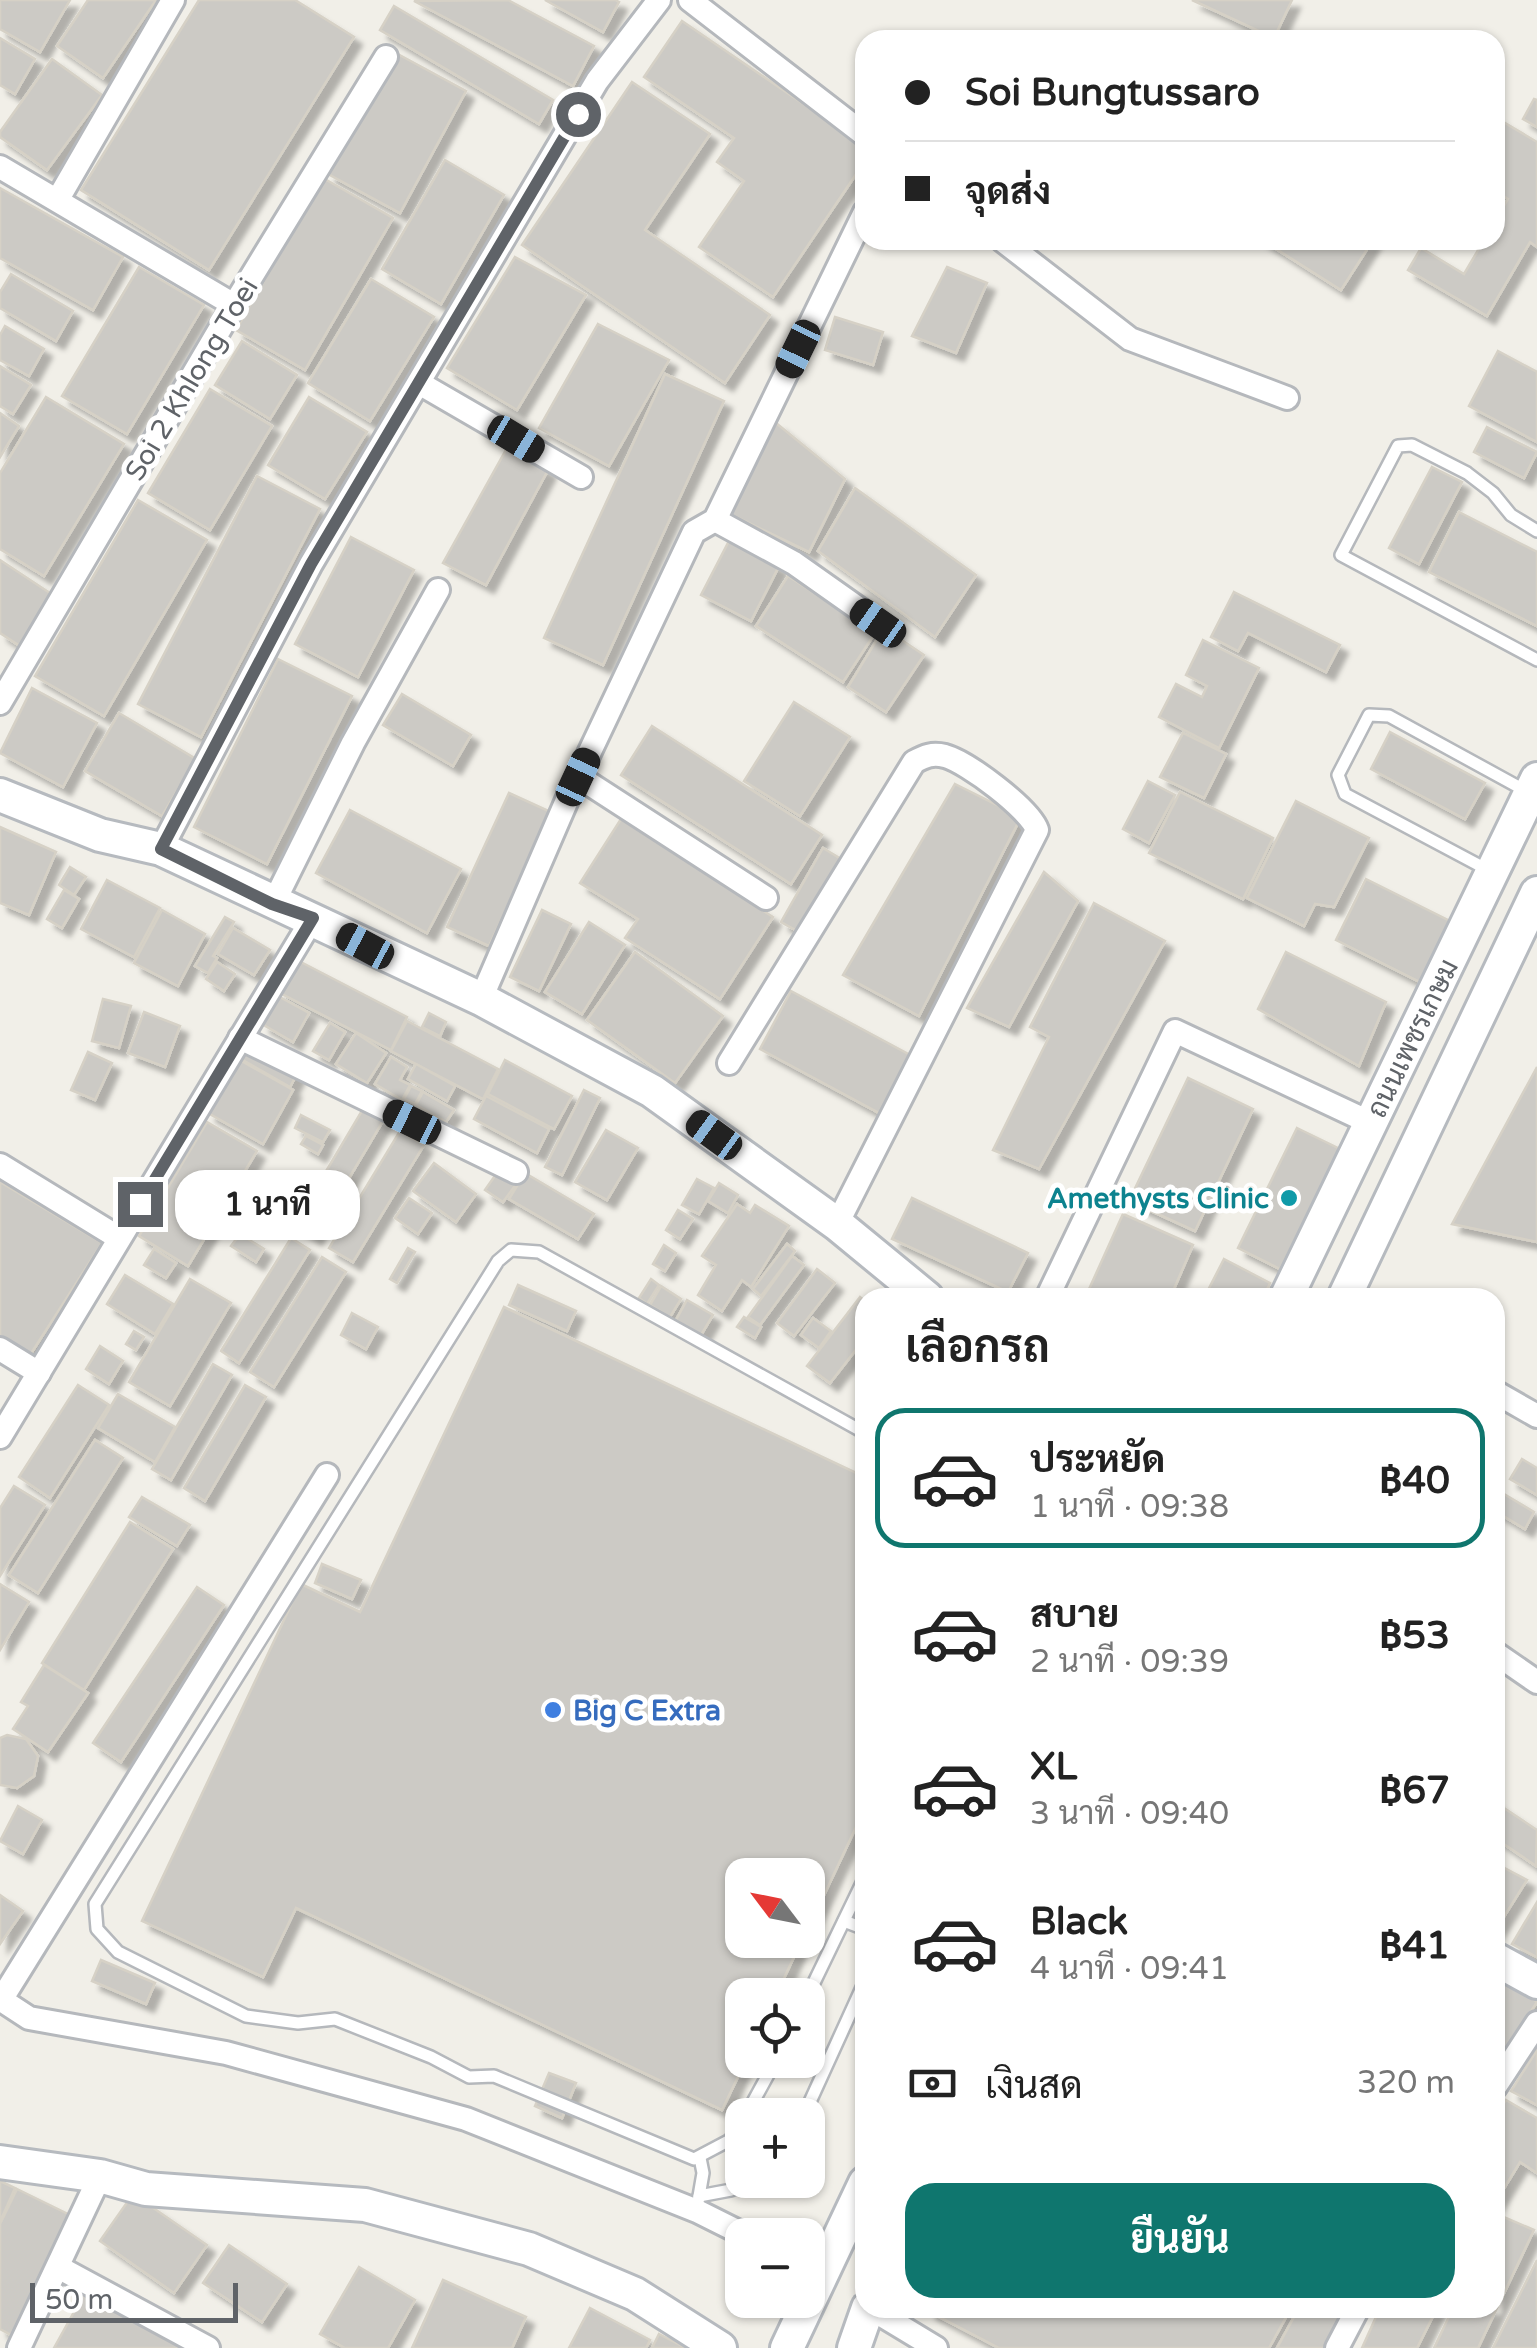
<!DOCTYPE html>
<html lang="th">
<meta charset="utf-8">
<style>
body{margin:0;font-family:"Varela Round",Sarabun,sans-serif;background:#f2f2f2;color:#222;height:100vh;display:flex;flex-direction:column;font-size:38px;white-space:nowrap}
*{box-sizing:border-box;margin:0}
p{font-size:32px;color:#767676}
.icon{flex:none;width:55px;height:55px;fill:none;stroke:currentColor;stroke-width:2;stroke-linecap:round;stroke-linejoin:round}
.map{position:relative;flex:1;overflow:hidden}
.sheet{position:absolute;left:855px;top:1288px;width:650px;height:1030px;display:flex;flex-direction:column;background:#fff;border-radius:30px;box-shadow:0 2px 8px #0004}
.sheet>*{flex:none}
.top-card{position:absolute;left:855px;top:30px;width:650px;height:220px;border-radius:30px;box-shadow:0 2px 8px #0004;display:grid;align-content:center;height:220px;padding:0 50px;background:#fff}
.needle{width:65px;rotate:302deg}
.controls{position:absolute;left:725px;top:1858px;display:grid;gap:20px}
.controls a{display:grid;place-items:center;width:100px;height:100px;border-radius:20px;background:#fff;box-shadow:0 2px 8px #0004;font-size:50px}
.scale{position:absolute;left:30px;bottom:25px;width:208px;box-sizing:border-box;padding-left:10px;border:5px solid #5f6368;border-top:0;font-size:28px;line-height:35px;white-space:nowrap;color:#5f6368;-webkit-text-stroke:8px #fff;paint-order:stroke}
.end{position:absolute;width:45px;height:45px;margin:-22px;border:12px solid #5f6368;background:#fff;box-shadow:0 0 0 5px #fff}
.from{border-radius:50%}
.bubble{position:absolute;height:70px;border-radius:30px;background:#fff;box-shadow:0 2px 8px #0004;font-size:32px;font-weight:700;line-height:70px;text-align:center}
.car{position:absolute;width:30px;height:60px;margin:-30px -15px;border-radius:12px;box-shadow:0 0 8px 2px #0007;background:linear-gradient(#222 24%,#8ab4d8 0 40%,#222 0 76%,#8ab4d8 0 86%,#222 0)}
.top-card b{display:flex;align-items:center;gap:35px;height:95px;font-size:38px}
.top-card b+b{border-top:2px solid #e0e0e0}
.top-card i{width:25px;height:25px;background:#222}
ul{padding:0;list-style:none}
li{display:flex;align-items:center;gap:30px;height:140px;margin:0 20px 15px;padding:0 30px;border:5px solid transparent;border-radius:30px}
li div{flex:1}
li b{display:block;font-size:38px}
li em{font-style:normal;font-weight:700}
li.current{border-color:#0f766e}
li>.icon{width:90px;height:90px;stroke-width:1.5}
h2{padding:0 50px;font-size:45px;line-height:120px}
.pay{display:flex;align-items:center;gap:25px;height:110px;padding:0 50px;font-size:38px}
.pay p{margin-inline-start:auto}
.button{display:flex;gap:20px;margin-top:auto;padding:20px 50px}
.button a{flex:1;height:115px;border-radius:30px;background:#0f766e;color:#fff;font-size:40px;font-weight:700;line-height:115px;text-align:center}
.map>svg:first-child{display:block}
</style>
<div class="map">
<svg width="1537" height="2348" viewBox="0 0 1537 2348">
<defs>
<filter id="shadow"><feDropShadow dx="8" dy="8" stdDeviation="2.5" flood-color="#0004"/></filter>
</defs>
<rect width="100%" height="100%" fill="#f1efe8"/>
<g fill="#cccac5" stroke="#d6d1c6" stroke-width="2.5" filter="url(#shadow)">
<path d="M0 0H70L40 52 0 29Z"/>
<path d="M88 0H156L103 78 57 46Z"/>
<path d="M199 0H295L354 37 209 270 81 190Z"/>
<path d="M508 0 594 46 573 86 414 1Z"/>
<path d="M545 0H615L619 2 603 32Z"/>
<path d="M1192 0H1292L1274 38Z"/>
<path d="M394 6 553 100 539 124 380 30Z"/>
<path d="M682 21 865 146V161L773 297 699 247 744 181 717 162 734 138 644 77Z"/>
<path d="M0 38 35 59 15 94 0 85Z"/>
<path d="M394 52 466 91 400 213 328 174Z"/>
<path d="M52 59 102 95 47 170 0 137V132Z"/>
<path d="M632 82 710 134 645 230 770 315 725 383 522 245Z"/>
<path d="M1534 99 1537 100V127L1523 119Z"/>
<path d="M1495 117 1537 142V247L1530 242 1487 316 1408 270 1421 248 1464 274 1484 240H1495V221L1508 199 1495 191Z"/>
<path d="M445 160 504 195 441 304 382 269Z"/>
<path d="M323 178 393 218 305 370 236 330Z"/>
<path d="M0 188 123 257 93 310 0 258Z"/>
<path d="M1262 240H1373L1341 290Z"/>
<path d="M515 257 586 295 517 410 447 368Z"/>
<path d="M139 267 204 305 127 434 62 396Z"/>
<path d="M947 267 987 283 956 353 912 336Z"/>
<path d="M11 274 73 311 56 341 0 308V292Z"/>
<path d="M371 279 434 317 370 421 308 383Z"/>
<path d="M835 317 883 332 873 365 825 350Z"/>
<path d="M598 324 669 360 609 466 539 428Z"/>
<path d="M5 326 44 349 29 376 0 360V335Z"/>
<path d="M242 341 297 375 270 419 215 385Z"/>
<path d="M1498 351 1537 372V442L1469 406Z"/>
<path d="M0 366 31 385 13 414 0 406Z"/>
<path d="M665 374 724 401 603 665 544 638Z"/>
<path d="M210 389 272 426 210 530 148 493Z"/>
<path d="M46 397 124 444 44 576 0 549V473Z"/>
<path d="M309 397 367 432 325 499 268 465Z"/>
<path d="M0 413 19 426 0 457Z"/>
<path d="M776 423 845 479 809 552 730 514Z"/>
<path d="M1487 427 1537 452 1524 478 1474 452Z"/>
<path d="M507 448 548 470 486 585 443 563Z"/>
<path d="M1432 467 1462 482 1419 564 1389 548Z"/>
<path d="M257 476 320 509 201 737 138 704Z"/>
<path d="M855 488 976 575 935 637 818 551Z"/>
<path d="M138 500 207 540 104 716 35 676Z"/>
<path d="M1459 512 1537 552V626L1429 572Z"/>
<path d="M351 537 414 570 358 677 295 644Z"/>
<path d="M729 541 779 566 751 621 701 595Z"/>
<path d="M0 560 53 595 20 646 0 633Z"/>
<path d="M788 576 875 633 843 682 756 626Z"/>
<path d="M1234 592 1340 645 1326 672 1248 633 1238 651 1211 637Z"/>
<path d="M884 628 924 655 886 712 848 687Z"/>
<path d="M1203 640 1259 668 1219 748 1159 717 1176 684 1202 697 1207 686 1186 675Z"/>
<path d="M278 659 352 696 267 864 194 827Z"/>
<path d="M32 688 97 723 63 787 0 753Z"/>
<path d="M402 694 471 735 453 766 383 725Z"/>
<path d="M794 702 850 737 800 816 744 781Z"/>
<path d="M119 713 196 759 162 816 85 771Z"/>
<path d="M652 726 822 835 791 884 621 775Z"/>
<path d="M1390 732 1485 783 1465 819 1371 769Z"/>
<path d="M1183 733 1226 754 1204 798 1160 777Z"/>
<path d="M1148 781 1175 795 1149 843 1123 829Z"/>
<path d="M955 784 1021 817 919 1016 843 975Z"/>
<path d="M1180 792 1273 838 1243 899 1149 853Z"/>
<path d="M509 793 551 812 489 946 447 927Z"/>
<path d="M1296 801 1369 838 1334 907 1315 904 1304 926 1247 898Z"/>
<path d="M350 810 461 869 427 933 316 873Z"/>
<path d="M621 819 773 917 720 999 625 938 638 919 580 883Z"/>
<path d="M0 827 56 852 29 915 0 903Z"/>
<path d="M823 848 841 859 799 932 781 922Z"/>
<path d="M70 867 86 877 74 895 59 885Z"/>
<path d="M1044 872 1078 901 1009 1027 967 1008Z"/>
<path d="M1366 879 1458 925 1428 986 1336 940Z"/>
<path d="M107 880 160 908 134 957 81 929Z"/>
<path d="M64 890 79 899 62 928 47 919Z"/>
<path d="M1094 903 1165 941 1039 1169 993 1150 1049 1037 1030 1027Z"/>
<path d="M162 910 205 934 178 986 134 963Z"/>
<path d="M542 910 571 924 539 991 510 977Z"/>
<path d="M225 917 234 922 213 956 217 958 208 973 195 966Z"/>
<path d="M589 922 625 945 582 1014 545 992Z"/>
<path d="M233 928 270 950 254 975 218 954Z"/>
<path d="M635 952 723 1016 675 1083 587 1020Z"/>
<path d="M1286 952 1386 1002 1359 1066 1258 1009Z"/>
<path d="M295 959 407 1017 391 1050 278 992Z"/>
<path d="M217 962 235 974 224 991 206 979Z"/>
<path d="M791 991 912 1056 881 1114 760 1049Z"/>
<path d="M278 996 309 1013 293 1042 262 1024Z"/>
<path d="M103 999 131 1006 119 1048 92 1041Z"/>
<path d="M144 1012 180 1026 165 1067 128 1053Z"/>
<path d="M429 1013 446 1022 440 1036 422 1027Z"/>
<path d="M407 1021 498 1069 483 1099 391 1051Z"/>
<path d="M330 1023 345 1032 329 1060 313 1051Z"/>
<path d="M356 1033 386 1053 367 1083 336 1064Z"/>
<path d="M249 1045 298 1072 290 1087 241 1059Z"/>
<path d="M88 1052 112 1063 95 1100 71 1090Z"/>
<path d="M391 1057 407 1067 400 1080 410 1085 402 1100 375 1084Z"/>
<path d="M238 1059 293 1090 263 1144 208 1113Z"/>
<path d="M505 1060 572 1096 554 1129 488 1094Z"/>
<path d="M416 1064 455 1086 447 1101 408 1079Z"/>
<path d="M1537 1067V1242L1452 1224Z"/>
<path d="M1188 1078 1253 1109 1195 1231 1129 1201Z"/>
<path d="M411 1086 422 1091 415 1104 404 1099Z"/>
<path d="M584 1090 600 1098 562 1175 545 1167Z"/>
<path d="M423 1092 454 1110 446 1122 416 1105Z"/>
<path d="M486 1096 549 1129 537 1153 474 1119Z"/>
<path d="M363 1109 383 1121 314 1237 294 1225Z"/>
<path d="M301 1115 330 1130 323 1142 295 1128Z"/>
<path d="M207 1122 257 1151 188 1266 139 1236Z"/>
<path d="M1297 1128 1340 1149 1280 1269 1238 1248Z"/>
<path d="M606 1130 638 1148 607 1200 575 1182Z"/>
<path d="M400 1131 424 1145 353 1262 329 1248Z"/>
<path d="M306 1136 323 1145 318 1154 301 1144Z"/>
<path d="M434 1163 476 1194 456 1222 413 1191Z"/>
<path d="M499 1170 517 1183 503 1202 485 1190Z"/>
<path d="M525 1173 594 1214 578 1239 509 1199Z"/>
<path d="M697 1179 714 1188 699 1214 682 1205Z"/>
<path d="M0 1182 102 1243 30 1355 0 1337Z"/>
<path d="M719 1183 738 1195 728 1213 708 1201Z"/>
<path d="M409 1198 432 1213 418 1234 395 1218Z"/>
<path d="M912 1198 1028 1253 1008 1292 892 1239Z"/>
<path d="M737 1204 750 1213 755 1205 789 1226 751 1287 742 1280 722 1311 698 1295 716 1265 702 1256Z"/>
<path d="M678 1210 693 1219 680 1239 666 1230Z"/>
<path d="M1123 1214 1193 1245 1170 1298H1085Z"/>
<path d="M240 1234 264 1249 256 1262 231 1246Z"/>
<path d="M291 1238 310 1250 239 1363 221 1351Z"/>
<path d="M787 1244 795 1251 761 1296 753 1289Z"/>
<path d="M664 1245 676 1253 665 1271 653 1264Z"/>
<path d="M408 1248 415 1252 397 1283 390 1279Z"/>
<path d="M154 1249 176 1263 166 1278 144 1265Z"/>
<path d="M792 1256 804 1265 760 1325 748 1317Z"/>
<path d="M322 1257 346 1272 274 1387 250 1372Z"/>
<path d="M1224 1259 1270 1283 1263 1298H1204Z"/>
<path d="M817 1269 835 1283 794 1336 777 1323Z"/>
<path d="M125 1275 173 1304 155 1334 107 1304Z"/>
<path d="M190 1279 231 1303 170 1406 129 1382Z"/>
<path d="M651 1279 659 1285 647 1304 639 1298Z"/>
<path d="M518 1285 576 1311 567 1331 509 1305Z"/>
<path d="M661 1286 681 1299 670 1317 650 1305Z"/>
<path d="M860 1297 865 1301V1338L830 1383 807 1366Z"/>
<path d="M687 1300 713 1315 701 1335 676 1320Z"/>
<path d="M504 1307 865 1477V1808L808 1929V1875H742V1940H802L776 1995H742V2060H746L722 2110 296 1908 263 1977 142 1921 301 1584 360 1612Z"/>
<path d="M352 1313 378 1327 366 1349 341 1335Z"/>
<path d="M744 1317 761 1327 755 1338 737 1327Z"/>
<path d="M813 1318 831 1331 819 1348 801 1335Z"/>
<path d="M134 1331 144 1337 136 1350 126 1344Z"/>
<path d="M100 1346 123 1361 109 1384 86 1369Z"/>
<path d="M213 1364 232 1375 171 1480 152 1469Z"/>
<path d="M78 1385 109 1405 50 1498 19 1477Z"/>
<path d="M245 1385 266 1397 205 1501 184 1488Z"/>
<path d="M118 1394 175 1427 155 1462 98 1428Z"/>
<path d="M95 1440 123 1458 38 1593 9 1575Z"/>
<path d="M1522 1459 1537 1468V1495L1510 1479Z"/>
<path d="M14 1486 45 1505 0 1576V1508Z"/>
<path d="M1504 1494 1534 1512 1525 1529 1495 1511Z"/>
<path d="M142 1497 190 1525 177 1546 129 1517Z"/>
<path d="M130 1522 173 1549 84 1690 42 1663Z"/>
<path d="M322 1564 361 1580 352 1599 315 1583Z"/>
<path d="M0 1584 29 1602 0 1650Z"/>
<path d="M197 1587 224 1605 121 1762 93 1743Z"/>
<path d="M44 1665 88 1693 48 1752 13 1729 28 1706 21 1702Z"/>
<path d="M7 1735 26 1739 38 1756 34 1776 17 1788 0 1785V1738Z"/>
<path d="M1495 1802 1537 1830 1536 1866 1495 1838Z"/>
<path d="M18 1806 42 1820 23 1854 0 1841Z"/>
<path d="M1495 1863 1527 1880 1495 1931Z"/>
<path d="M0 1895 23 1911 0 1944Z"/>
<path d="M1537 1902V1957L1512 1944Z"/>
<path d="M101 1960 155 1983 146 2004 92 1981Z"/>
<path d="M1501 1977 1537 2002 1495 2065V1987Z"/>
<path d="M1537 2050V2105L1511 2091Z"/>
<path d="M549 2073 576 2083 562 2118 535 2106Z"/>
<path d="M1506 2100 1537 2118V2173L1520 2162 1495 2203V2117Z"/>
<path d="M0 2181 15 2188 0 2222Z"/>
<path d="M17 2189 72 2216 13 2336 0 2329V2224Z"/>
<path d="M133 2194 207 2245 174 2293 100 2241Z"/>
<path d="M1499 2215 1534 2230 1478 2348H1434L1453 2308H1495V2223Z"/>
<path d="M229 2245 287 2284 262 2322 203 2283Z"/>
<path d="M1537 2260V2348H1493Z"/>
<path d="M359 2267 415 2300 388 2348H345L320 2334Z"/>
<path d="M443 2280 526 2317 512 2348H412Z"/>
<path d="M84 2294 182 2348H54Z"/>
<path d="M590 2308 650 2340 646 2348H569Z"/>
<path d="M930 2308H1291L1269 2348H999L928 2311Z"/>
<path d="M1299 2308H1348L1326 2348H1277Z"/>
<path d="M1380 2308H1437L1417 2348H1362Z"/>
<path d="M659 2334 686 2348H652Z"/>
</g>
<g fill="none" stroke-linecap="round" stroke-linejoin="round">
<defs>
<g id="lane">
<path d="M1537 531 1511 515 1493 493 1467 473 1412 445 1398 446 1341 555 1537 660"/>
<path d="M1488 870 1345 794 1338 775 1369 715 1389 716 1526 791"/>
<path d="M844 1921 865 1929"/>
<path d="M808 1995 865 1877"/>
<path d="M746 2115 776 2060"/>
<path d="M804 2115 865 1981"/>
<path d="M742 2120 730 2140 694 2159 494 2076 469 2077 431 2057 335 2019 298 2023 246 2016 118 1952 97 1929 95 1904 498 1261 511 1250 539 1252 865 1433"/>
<path d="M699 2196 731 2190 753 2180"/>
<path d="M698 2202 703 2173 700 2158"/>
</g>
<g id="street">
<path d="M690 0 865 135"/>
<path d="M0 167 234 305"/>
<path d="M58 199 173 0"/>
<path d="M1002 240 1130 339 1287 398"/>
<path d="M419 383 581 477"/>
<path d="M715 520 794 563 879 623"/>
<path d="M0 703 234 305 386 57"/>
<path d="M579 777 766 898"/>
<path d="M161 849 311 564 597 81 659 0"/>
<path d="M273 904 353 743 438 590"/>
<path d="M481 999 567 800 694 532 715 520 865 212"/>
<path d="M240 1038 516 1172"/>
<path d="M729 1063 914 762C925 756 932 753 945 756 967 762 1030 809 1037 830L837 1224"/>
<path d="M0 1165 119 1238"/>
<path d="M1047 1298 1175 1031 1371 1123"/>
<path d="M0 1349 39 1373"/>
<path d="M1495 1392 1537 1416"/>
<path d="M0 1437 313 918"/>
<path d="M1495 1653 1537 1682"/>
<path d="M0 1999 29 2018 226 2053 466 2119 697 2211 745 2235"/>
<path d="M1 2000 327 1475"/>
<path d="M1495 2087 1537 2023"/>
<path d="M58 2267 208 2348"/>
<path d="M870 2308 936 2348"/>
<path d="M19 2348 100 2176"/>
<path d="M1337 2348 1358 2308"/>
</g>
<g id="secondary">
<path d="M0 795 100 835 161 849 481 999 652 1091 837 1224 927 1298"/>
<path d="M1286 1298 1537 779"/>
<path d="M1344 1298 1537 893"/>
<path d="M1495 1959 1537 1982"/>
<path d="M0 2162 100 2176 146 2189 365 2205 529 2249 635 2294 720 2348"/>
<path d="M787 2348 865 2183"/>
<path d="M854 2348 868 2308"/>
</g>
</defs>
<use href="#lane" stroke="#b5b8bc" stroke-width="16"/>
<use href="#street" stroke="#b5b8bc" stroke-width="28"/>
<use href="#secondary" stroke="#b6babf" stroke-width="38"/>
<use href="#lane" stroke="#fff" stroke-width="11"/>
<use href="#street" stroke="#fff" stroke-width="22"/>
<use href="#secondary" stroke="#fff" stroke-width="32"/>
</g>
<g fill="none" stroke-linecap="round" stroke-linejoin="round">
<path stroke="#5f6368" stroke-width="12" d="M140 1204 313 918 272 904 161 849 311 564 578 114"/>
</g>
<circle fill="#0f9aa8" stroke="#fff" stroke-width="4" cx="1289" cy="1198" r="10"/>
<circle fill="#3f7fe0" stroke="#fff" stroke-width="4" cx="553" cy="1710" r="10"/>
<g text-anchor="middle" stroke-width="10" stroke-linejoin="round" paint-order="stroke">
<g font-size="28" fill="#5f6368" stroke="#fff">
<text transform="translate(191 379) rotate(-59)" y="10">Soi 2 Khlong Toei</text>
<text transform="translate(1412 1038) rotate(-64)" y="10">ถนนเพชรเกษม</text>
</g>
<g font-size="28" font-weight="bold" fill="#0d838f" stroke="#fff" text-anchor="end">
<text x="1269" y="1208">Amethysts Clinic</text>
</g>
<g font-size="28" font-weight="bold" fill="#366cbe" stroke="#fff" text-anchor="start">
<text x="573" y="1720">Big C Extra</text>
</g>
</g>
</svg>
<div class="controls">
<a><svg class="needle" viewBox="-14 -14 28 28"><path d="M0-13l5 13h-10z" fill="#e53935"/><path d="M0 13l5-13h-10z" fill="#767676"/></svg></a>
<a><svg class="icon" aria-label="locate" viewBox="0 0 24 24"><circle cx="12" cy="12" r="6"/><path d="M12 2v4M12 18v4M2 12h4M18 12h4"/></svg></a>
<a>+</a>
<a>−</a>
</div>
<div class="scale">50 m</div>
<i class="end from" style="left:578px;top:114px"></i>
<i class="end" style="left:140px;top:1204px"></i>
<div class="bubble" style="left:175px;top:1170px;width:185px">1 นาที</div>
<i class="car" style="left:798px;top:349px;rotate:206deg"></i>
<i class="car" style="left:516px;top:439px;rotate:121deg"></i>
<i class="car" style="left:878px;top:623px;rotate:305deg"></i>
<i class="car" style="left:578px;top:777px;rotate:25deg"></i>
<i class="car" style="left:365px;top:946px;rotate:298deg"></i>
<i class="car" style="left:412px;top:1122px;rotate:296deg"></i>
<i class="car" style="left:714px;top:1135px;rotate:306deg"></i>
<div class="top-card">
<b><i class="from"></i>Soi Bungtussaro</b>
<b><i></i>จุดส่ง</b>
</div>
<section class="sheet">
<h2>เลือกรถ</h2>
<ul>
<li class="current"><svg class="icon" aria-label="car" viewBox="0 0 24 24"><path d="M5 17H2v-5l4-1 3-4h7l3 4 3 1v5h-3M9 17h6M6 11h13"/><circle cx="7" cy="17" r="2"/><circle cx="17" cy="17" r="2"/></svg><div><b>ประหยัด</b><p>1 นาที · 09:38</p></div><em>฿40</em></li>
<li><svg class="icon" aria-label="car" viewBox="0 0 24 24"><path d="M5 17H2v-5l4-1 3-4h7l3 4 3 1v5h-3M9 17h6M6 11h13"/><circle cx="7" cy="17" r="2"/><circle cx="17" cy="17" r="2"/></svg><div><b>สบาย</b><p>2 นาที · 09:39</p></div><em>฿53</em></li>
<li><svg class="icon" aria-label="car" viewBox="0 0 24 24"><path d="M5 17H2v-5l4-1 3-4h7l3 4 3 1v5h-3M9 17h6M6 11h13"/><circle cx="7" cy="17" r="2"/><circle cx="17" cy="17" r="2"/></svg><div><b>XL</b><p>3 นาที · 09:40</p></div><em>฿67</em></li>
<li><svg class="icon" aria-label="car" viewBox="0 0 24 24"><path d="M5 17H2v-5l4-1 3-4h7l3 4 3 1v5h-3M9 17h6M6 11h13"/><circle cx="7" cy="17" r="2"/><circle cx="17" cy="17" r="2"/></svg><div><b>Black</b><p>4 นาที · 09:41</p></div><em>฿41</em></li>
</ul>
<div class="pay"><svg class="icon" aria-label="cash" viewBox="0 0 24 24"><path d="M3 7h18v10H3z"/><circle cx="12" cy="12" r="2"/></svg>เงินสด<p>320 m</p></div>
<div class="button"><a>ยืนยัน</a></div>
</section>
</div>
